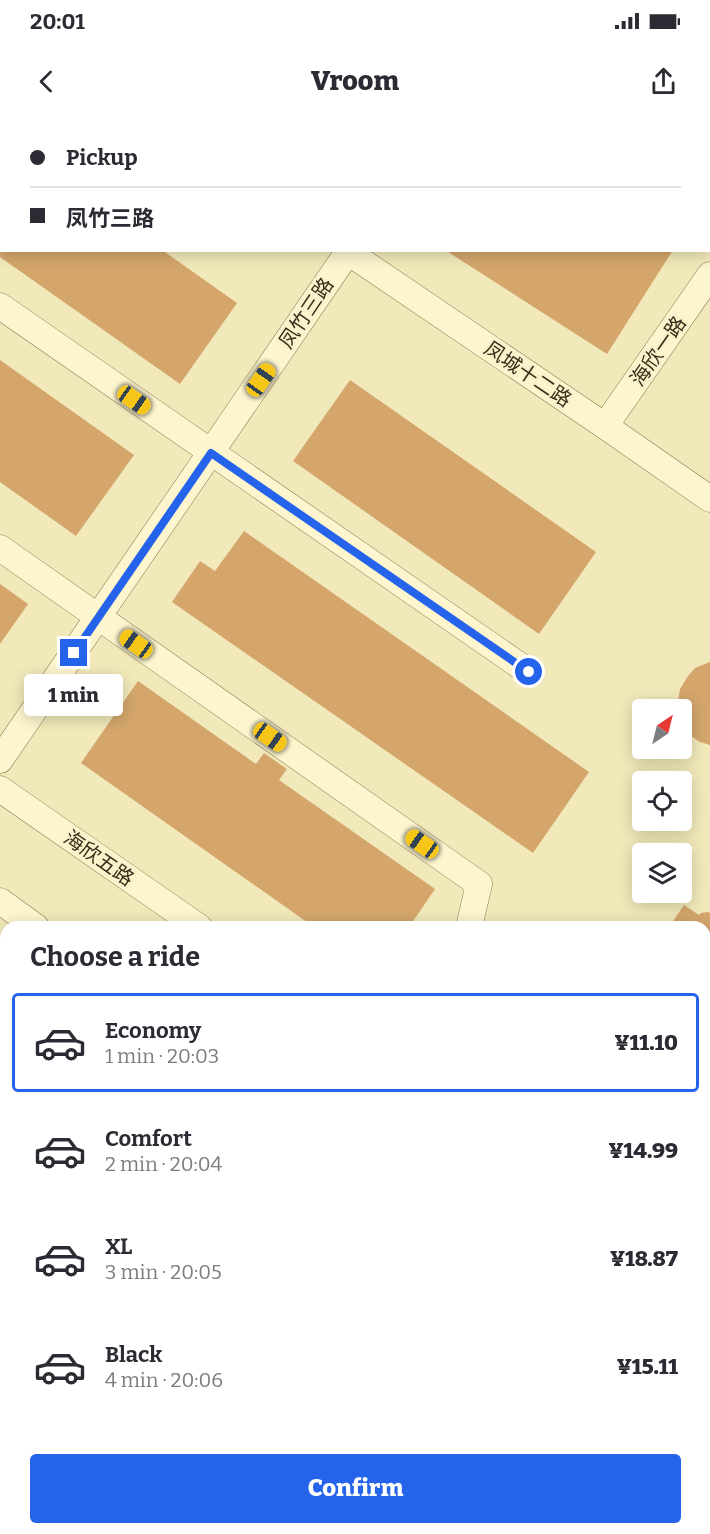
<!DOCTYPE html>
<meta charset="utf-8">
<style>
body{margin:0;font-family:Bitter,"Noto Sans SC",serif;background:#f7f7f7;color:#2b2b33;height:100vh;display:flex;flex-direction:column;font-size:22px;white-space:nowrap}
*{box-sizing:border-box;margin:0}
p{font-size:20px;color:#7c7c81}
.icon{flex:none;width:33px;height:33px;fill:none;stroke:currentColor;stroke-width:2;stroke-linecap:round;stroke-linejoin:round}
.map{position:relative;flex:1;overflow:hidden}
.panel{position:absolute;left:0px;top:801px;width:711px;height:614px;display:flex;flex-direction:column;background:#fff;border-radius:18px 18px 0 0;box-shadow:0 3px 15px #0003}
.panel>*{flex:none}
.hud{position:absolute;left:0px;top:0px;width:711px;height:132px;box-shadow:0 3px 15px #0003;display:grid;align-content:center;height:132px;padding:0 30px;background:#fff}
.needle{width:39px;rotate:35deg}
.controls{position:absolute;left:632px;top:579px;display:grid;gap:12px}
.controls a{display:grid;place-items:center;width:60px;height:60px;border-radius:6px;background:#fff;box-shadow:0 3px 15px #0003;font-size:30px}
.end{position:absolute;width:27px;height:27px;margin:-14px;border:8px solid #2563eb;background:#fff;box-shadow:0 0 0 3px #fff}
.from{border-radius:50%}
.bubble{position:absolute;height:42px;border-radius:6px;background:#fff;box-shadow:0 3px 15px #0003;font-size:20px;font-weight:800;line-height:42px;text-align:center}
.car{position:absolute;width:18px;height:36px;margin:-18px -9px;border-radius:8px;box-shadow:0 0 4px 2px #0007;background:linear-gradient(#f5c518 24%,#345 0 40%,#f5c518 0 76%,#345 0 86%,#f5c518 0)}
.hud b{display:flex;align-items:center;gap:21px;height:57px;font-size:22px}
.hud b+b{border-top:2px solid #e1e1e2}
.hud i{width:15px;height:15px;background:#2b2b33}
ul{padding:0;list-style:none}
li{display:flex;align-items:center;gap:18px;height:99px;margin:0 12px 9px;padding:0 18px;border:3px solid transparent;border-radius:6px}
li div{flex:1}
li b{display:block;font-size:22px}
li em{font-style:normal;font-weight:800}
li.on{border-color:#2563eb}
li>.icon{width:54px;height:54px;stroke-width:1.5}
h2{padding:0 30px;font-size:27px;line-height:72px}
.cta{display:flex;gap:12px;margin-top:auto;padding:12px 30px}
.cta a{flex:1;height:69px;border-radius:6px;background:#2563eb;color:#fff;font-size:24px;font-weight:800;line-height:69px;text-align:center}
.status{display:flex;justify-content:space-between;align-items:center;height:42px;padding:0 30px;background:#fff;direction:ltr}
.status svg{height:16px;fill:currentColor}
header{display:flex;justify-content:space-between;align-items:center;height:78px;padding:0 30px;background:#fff;font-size:27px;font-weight:800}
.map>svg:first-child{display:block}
</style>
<div class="status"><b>20:01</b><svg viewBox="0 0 49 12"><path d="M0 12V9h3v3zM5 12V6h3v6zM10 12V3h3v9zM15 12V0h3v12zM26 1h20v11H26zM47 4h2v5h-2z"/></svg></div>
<header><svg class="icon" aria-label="back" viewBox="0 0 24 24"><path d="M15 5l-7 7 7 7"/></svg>Vroom<svg class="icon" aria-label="share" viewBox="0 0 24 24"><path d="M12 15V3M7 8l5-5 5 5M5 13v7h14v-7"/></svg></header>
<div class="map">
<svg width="710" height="1414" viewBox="0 0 710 1414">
<rect width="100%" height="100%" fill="#f2e9ba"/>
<g fill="#d4a66c">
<path d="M0 130H162L237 183 180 264 0 137Z"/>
<path d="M445 130H673L607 234Z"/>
<path d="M0 240 134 335 76 416 0 362Z"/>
<path d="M350 260 596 432 539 514 293 341Z"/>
<path d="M244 411 589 652 533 733 172 482 200 441 215 451Z"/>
<path d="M0 464 28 484 0 524Z"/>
<path d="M710 542V625L700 622 691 616 683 607 681 602V590H678V581L680 569 688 556 695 548Z"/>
<path d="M138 561 256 644 264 633 287 649 279 660 435 769 409 807H314L81 643Z"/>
<path d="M684 785 699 795 701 793 708 792 710 793V842L705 850V807H669Z"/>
<path d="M0 825 6 830V993L0 989Z"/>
<path d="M0 1077 6 1081V1242L0 1238Z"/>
<path d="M0 1361 6 1365V1408H69L77 1414H0Z"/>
<path d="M249 1408H438L434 1414H257Z"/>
</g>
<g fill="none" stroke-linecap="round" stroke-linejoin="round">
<defs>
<g id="minor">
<path d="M139 0 141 2"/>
<path d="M345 130 605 306 710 379"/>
<path d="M0 186 529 552"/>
<path d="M605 306 710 155"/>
<path d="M0 428 479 764 469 807"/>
<path d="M0 640 348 132"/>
<path d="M0 669 199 807"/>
<path d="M0 781 36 807"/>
<path d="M0 1030 6 1035"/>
<path d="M705 1158 710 1161"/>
<path d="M0 1284 6 1288"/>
<path d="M177 1408 184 1414"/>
<path d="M533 1408 541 1414"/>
<path d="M561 1414 565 1408"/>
</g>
<g id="major">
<path d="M705 1365 710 1358"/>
<path d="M671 1414 675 1408"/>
</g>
</defs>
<use href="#minor" stroke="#8a7853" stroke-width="27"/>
<use href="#major" stroke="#574528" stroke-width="34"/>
<use href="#minor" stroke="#fcf5ce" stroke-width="26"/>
<use href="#major" stroke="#fae88d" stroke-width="33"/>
</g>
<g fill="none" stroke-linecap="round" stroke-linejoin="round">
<path stroke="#2563eb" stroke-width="8" d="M74 533 211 333 529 552"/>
</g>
<g text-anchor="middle" stroke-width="6" stroke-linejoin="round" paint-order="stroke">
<g font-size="20" fill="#382c1a" stroke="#f9f2cb">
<text transform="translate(306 193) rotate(-56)" y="7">凤竹三路</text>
<text transform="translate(658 231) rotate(-55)" y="7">海欣一路</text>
<text transform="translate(528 254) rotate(34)" y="7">凤城十二路</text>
<text transform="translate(99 738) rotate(35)" y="7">海欣五路</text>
</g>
</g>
</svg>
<div class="controls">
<a><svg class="needle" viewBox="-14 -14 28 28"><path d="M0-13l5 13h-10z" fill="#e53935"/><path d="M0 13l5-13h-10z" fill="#7c7c81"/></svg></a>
<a><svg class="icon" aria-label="locate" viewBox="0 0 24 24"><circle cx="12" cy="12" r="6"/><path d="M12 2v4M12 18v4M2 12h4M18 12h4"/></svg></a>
<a><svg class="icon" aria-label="layers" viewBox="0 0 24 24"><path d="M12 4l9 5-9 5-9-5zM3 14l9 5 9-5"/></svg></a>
</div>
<i class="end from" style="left:529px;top:552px"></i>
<i class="end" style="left:74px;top:533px"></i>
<div class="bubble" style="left:24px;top:554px;width:99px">1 min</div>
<i class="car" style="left:261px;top:260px;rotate:35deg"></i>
<i class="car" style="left:134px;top:280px;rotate:125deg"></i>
<i class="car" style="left:136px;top:524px;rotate:305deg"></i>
<i class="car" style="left:270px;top:617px;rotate:125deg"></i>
<i class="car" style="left:422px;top:724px;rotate:305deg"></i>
<div class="hud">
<b><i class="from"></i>Pickup</b>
<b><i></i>凤竹三路</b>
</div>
<section class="panel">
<h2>Choose a ride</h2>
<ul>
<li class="on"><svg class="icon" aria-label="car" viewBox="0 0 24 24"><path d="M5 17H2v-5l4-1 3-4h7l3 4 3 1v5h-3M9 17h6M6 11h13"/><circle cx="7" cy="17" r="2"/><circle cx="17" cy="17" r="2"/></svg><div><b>Economy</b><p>1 min · 20:03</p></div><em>¥11.10</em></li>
<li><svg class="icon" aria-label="car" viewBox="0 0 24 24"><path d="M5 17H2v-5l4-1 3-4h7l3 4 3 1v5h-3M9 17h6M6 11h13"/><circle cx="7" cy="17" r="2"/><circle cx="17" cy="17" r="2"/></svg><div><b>Comfort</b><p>2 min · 20:04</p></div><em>¥14.99</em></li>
<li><svg class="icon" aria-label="car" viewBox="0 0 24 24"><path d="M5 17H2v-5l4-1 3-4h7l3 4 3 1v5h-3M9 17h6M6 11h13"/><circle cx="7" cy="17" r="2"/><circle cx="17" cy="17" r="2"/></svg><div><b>XL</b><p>3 min · 20:05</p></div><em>¥18.87</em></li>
<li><svg class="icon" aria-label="car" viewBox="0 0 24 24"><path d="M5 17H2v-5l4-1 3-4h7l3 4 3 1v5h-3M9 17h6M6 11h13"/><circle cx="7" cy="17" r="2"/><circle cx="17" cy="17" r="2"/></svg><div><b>Black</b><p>4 min · 20:06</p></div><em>¥15.11</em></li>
</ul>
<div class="cta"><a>Confirm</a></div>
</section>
</div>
